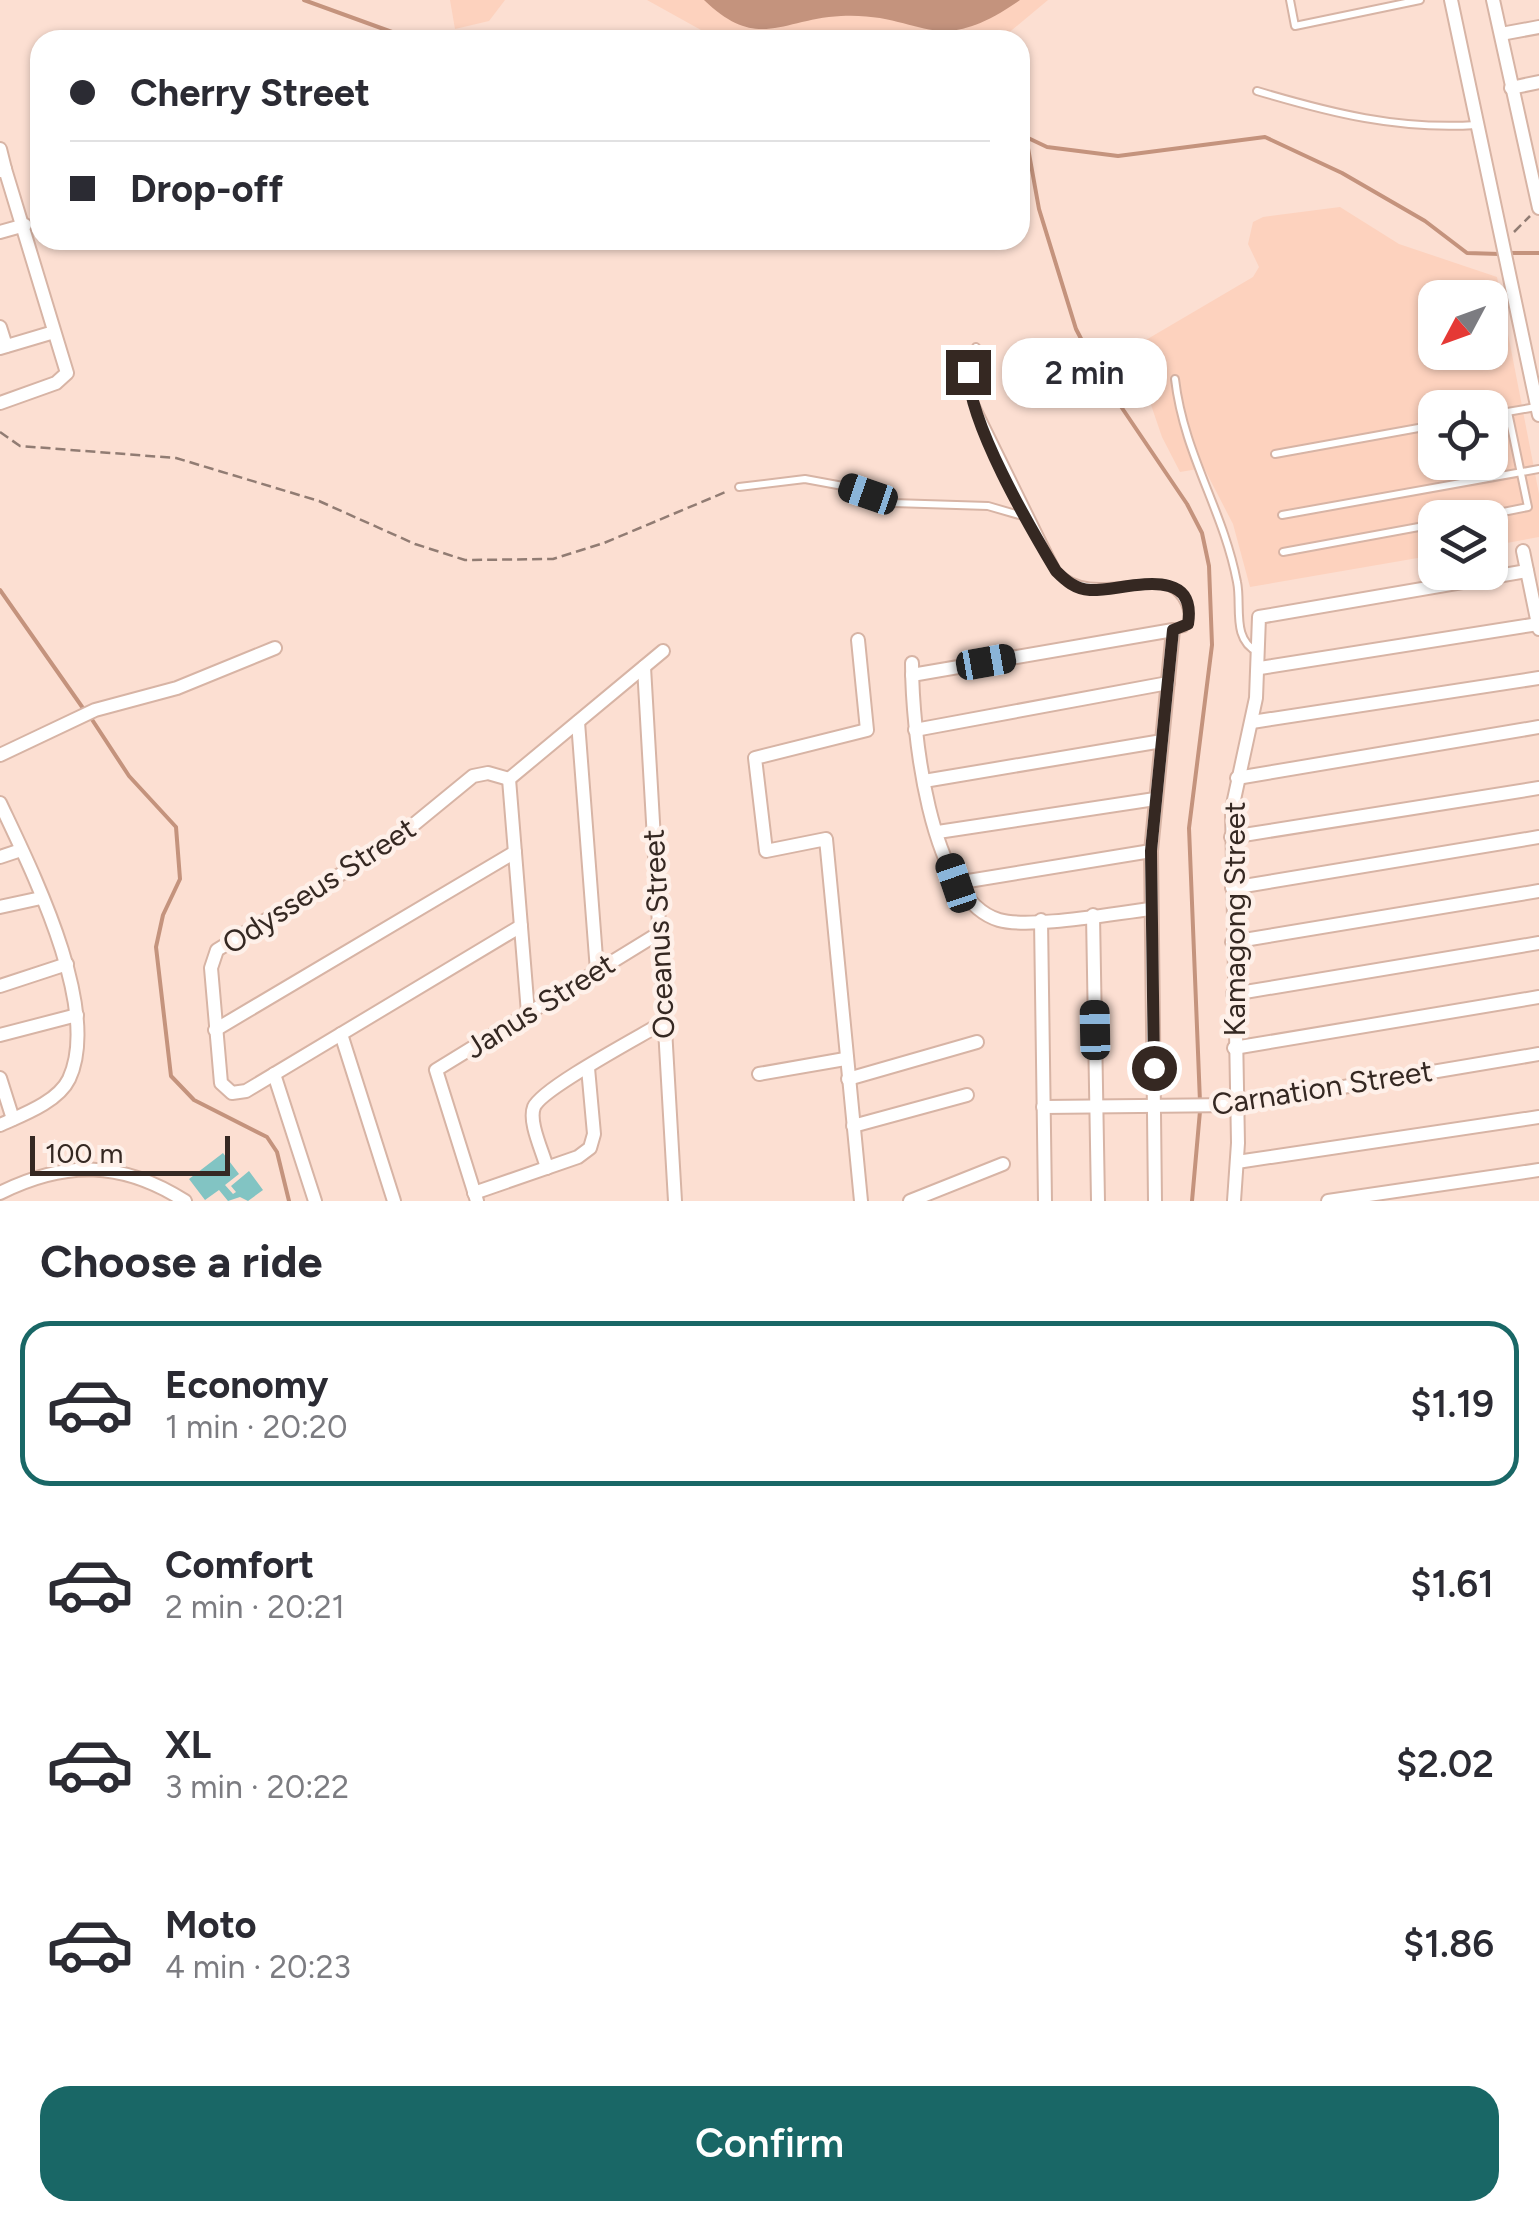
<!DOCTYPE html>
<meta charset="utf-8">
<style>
body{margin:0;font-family:Figtree,sans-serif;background:#f2f2f3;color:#2b2b33;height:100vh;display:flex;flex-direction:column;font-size:38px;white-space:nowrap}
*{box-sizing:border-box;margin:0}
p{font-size:32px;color:#7c7c81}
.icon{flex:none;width:55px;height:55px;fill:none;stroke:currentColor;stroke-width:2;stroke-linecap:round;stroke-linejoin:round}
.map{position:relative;height:1201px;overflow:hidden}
.panel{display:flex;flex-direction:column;background:#fff;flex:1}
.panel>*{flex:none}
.top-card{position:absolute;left:30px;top:30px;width:1000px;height:220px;border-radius:30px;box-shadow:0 2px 8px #0004;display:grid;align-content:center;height:220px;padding:0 40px;background:#fff}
.needle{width:65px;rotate:229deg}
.fabs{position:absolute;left:1418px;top:280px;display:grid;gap:20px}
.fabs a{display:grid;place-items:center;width:90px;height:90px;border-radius:20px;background:#fff;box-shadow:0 2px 8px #0004;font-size:50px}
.scale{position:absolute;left:30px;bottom:25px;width:200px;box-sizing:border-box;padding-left:10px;border:5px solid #352822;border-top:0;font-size:28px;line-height:35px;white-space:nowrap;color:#352822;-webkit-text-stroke:8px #fef0e9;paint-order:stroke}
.end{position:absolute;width:45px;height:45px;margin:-22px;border:12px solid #352822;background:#fff;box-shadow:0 0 0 5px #fff}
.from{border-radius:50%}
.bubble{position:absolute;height:70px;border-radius:30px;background:#fff;box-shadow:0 2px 8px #0004;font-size:32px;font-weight:600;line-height:70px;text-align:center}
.car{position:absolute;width:30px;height:60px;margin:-30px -15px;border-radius:12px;box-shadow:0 0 8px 2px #0007;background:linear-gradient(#222 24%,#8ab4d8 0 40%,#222 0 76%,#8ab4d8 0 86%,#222 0)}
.top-card b{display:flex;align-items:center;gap:35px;height:95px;font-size:38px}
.top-card b+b{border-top:2px solid #e1e1e2}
.top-card i{width:25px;height:25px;background:#2b2b33}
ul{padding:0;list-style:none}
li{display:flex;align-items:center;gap:30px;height:165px;margin:0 20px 15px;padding:0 20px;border:5px solid transparent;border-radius:30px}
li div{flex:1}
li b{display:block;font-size:38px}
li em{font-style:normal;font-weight:600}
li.on{border-color:#196766}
li>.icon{width:90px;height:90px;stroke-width:1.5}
h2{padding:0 40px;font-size:45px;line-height:120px}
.cta{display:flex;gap:20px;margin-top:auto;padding:20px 40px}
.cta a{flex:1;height:115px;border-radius:30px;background:#196766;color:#fff;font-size:40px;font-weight:600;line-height:115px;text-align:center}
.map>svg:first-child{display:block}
</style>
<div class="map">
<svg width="1539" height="1201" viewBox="0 0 1539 1201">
<rect width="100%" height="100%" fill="#fcdfd2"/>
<g fill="#fdd2be" fill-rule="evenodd">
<path d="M450 0H505L489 21 455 29Z"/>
<path d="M647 0H1048L1000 40H719Z"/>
<path d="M1340 207 1399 244 1497 277 1539 494V537L1490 546V518H1435V555L1250 587 1233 524 1204 468 1180 472 1162 437 1150 402 1139 344 1253 277 1259 267 1248 244 1253 222 1263 217ZM1435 298H1490V352H1435ZM1435 408H1490V462H1435Z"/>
</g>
<path fill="#c4937d" d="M704 0H1020C932 61 924 12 841 16 781 19 758 52 704 0Z"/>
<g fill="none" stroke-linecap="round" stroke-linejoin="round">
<g stroke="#c4937d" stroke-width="4">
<path d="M304 0 414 40"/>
<path d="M1020 131 1026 137 1039 209 1076 329 1101 377 1187 504 1202 533 1209 566 1212 645 1189 828 1200 1102"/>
<path d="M1026 137 1047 147 1118 156 1265 137 1342 173 1425 221 1467 253 1500 254"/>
<path d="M1509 253H1539"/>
<path d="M0 590 85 711"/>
<path d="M91 718 129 776 176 827 180 879 163 915 156 947 171 1076 194 1100 267 1137 277 1152 289 1201"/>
<path d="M1192 1201 1200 1111"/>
</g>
</g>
<path fill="#82c4c3" d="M223 1153 239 1174 225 1185 233 1194 236 1192 231 1186 249 1171 263 1190 248 1201 240 1197 228 1201 219 1190 205 1200 189 1179Z"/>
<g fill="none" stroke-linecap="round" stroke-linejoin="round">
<defs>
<g id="lane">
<path d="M1290 0 1295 26 1420 0"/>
<path d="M1257 91C1331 113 1398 130 1476 125"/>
<path d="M976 347 969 371V392L1057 571C1098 615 1178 547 1189 619L1184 628 1173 630"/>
<path d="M1175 379C1184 455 1223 509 1237 582 1242 605 1231 640 1258 652"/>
<path d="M1490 415 1536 407"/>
<path d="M1275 454 1435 425"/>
<path d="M739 487 805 479 843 486 893 503 988 506 1026 517"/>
<path d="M1282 515 1539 469"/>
<path d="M1473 518 1528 507 1508 412"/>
<path d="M1283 552 1435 524"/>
</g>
<g id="street">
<path d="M1451 0 1539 415"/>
<path d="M1493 0 1539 208"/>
<path d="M1501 34 1539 27"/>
<path d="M1511 88 1539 82"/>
<path d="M0 149 5 169"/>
<path d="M0 171 5 169 67 373 56 383 0 403"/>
<path d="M0 232 25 225"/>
<path d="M0 327 6 346"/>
<path d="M0 348 54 332"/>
<path d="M1523 551 1539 629"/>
<path d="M858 640 867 730 755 758 766 851 826 839 861 1201"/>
<path d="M912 663C912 726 928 899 999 920 1030 929 1115 913 1151 909"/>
<path d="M644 667 675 1201"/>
<path d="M1260 668 1538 624"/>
<path d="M912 675 1173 630 1151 851 1155 1201"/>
<path d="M578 722 597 971"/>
<path d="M1252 722 1539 678"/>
<path d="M915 730 1168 683"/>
<path d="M0 755 95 710 177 688 275 648"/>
<path d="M1237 778 1539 727"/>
<path d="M509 779 488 773 473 776 390 844 217 950 211 968 221 1083 232 1093 246 1091 521 926"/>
<path d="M509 779 528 1013"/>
<path d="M509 779 663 651"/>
<path d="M924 781 1162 741"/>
<path d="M0 803C31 869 102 1009 69 1079 58 1102 22 1115 0 1125"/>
<path d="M938 832 1155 799"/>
<path d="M1231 837 1539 788"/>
<path d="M0 857 21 850"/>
<path d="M956 883 1151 851"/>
<path d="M1232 888 1539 837"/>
<path d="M0 907 41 898"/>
<path d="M1093 915 1098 1201"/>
<path d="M1041 920 1045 1201"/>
<path d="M1232 942 1539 891"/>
<path d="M0 986 67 964"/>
<path d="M1233 994 1539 943"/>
<path d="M215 1030 515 852"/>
<path d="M341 1034 394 1201"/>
<path d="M0 1035 77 1015"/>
<path d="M1234 1048 1539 997"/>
<path d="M274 1074 315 1201"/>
<path d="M759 1074 845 1059"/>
<path d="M0 1078 13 1119"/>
<path d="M848 1079 977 1042"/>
<path d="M1043 1107 1236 1105 1539 1054"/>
<path d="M853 1126 967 1095"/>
<path d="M1237 1162 1539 1117"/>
<path d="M547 1168C543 1152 528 1122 534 1107 542 1088 641 1036 664 1022"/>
<path d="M0 1193C66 1160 122 1161 185 1201"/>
<path d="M474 1193 578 1157 590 1148 594 1134 588 1068"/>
<path d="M477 1201 436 1070 659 933"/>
<path d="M910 1201 1003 1164"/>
<path d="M1234 1201 1238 1143 1232 809 1256 698 1259 617 1527 571"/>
<path d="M1328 1201 1539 1170"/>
</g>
</defs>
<use href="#lane" stroke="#d7b4a5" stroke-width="10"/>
<use href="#street" stroke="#d7b4a5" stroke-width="16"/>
<g stroke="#917c73" stroke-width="2.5" stroke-dasharray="10 5" stroke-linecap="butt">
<path d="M1514 232 1530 216"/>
<path d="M0 432 20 446 176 458 319 501 415 544 465 560 553 559 604 543 728 491"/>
</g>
<use href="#lane" stroke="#fff" stroke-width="6"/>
<use href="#street" stroke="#fff" stroke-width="12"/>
</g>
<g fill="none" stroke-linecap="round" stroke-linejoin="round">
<path stroke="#352822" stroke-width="12" d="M968 372C970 425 1028 524 1056 571 1066 581 1075 589 1090 590 1120 592 1198 561 1188 624L1173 630 1151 851 1154 1068"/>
</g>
<g text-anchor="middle" stroke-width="9" stroke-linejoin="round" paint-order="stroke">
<g font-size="30" fill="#352822" stroke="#fef0e9">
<text transform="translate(319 886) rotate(-33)" y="10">Odysseus Street</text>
<text transform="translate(1235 919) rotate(-90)" y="10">Kamagong Street</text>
<text transform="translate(659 934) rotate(-93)" y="10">Oceanus Street</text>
<text transform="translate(540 1006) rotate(-32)" y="10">Janus Street</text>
<text transform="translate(1322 1088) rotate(-9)" y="10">Carnation Street</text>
</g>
</g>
</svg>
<div class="fabs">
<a><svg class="needle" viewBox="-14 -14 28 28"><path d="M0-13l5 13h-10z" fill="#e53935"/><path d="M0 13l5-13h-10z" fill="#7c7c81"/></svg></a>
<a><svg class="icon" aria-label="locate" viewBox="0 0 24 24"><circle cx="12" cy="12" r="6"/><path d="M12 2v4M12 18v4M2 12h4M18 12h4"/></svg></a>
<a><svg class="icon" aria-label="layers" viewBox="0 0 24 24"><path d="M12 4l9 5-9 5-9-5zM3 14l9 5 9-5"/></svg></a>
</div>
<div class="scale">100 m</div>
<i class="end from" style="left:1154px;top:1068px"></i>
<i class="end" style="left:968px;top:372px"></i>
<div class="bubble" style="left:1002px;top:338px;width:165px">2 min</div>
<i class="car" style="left:868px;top:494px;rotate:289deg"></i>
<i class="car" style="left:986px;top:662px;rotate:80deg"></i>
<i class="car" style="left:956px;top:883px;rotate:341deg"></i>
<i class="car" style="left:1095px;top:1030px;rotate:359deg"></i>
<div class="top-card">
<b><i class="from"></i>Cherry Street</b>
<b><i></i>Drop-off</b>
</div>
</div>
<section class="panel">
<h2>Choose a ride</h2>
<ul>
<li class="on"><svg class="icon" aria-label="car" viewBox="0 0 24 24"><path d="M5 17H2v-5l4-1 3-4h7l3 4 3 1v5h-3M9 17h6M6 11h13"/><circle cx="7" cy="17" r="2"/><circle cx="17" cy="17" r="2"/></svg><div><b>Economy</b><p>1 min · 20:20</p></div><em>$1.19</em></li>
<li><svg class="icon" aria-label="car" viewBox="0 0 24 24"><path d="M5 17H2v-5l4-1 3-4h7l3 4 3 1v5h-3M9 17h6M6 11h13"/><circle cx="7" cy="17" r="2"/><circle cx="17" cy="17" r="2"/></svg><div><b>Comfort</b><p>2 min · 20:21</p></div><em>$1.61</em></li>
<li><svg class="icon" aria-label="car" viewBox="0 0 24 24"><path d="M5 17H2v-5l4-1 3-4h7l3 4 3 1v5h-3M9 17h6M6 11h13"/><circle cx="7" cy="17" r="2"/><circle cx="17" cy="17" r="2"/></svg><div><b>XL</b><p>3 min · 20:22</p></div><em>$2.02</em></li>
<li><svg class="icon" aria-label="car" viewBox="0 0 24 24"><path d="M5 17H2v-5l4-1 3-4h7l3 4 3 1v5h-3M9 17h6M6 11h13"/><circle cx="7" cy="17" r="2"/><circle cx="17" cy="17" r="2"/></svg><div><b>Moto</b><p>4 min · 20:23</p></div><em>$1.86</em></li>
</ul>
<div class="cta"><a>Confirm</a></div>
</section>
